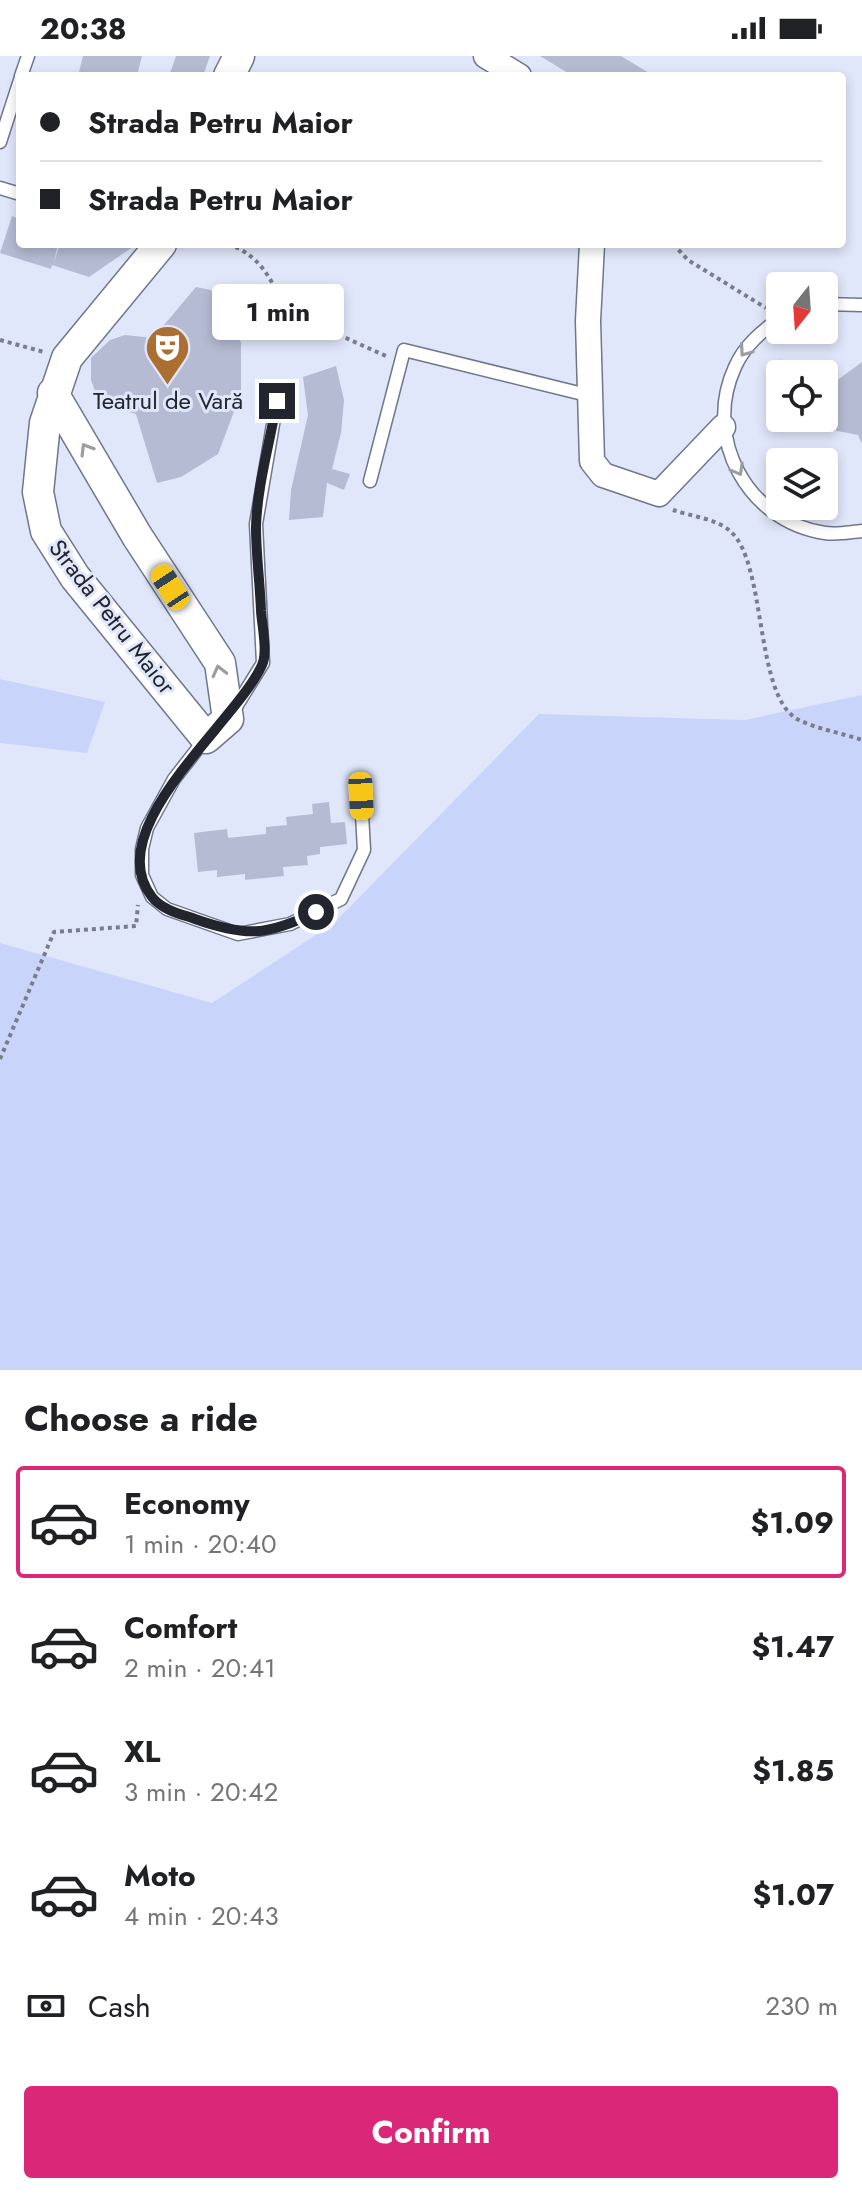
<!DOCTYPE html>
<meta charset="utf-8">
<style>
body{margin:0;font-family:Jost,sans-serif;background:#f2f2f2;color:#202124;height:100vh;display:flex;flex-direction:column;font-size:30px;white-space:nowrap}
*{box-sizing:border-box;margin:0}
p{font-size:26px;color:#757577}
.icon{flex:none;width:44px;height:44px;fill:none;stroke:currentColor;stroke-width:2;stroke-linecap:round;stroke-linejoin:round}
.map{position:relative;height:1314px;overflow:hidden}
.panel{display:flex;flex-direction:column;background:#fff;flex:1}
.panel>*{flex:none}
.hud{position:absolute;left:16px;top:16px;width:830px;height:176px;border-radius:8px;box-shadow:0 4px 12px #0003;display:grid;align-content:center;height:176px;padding:0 24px;background:#fff}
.needle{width:52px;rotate:197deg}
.tools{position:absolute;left:766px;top:216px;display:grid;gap:16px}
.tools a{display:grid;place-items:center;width:72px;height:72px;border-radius:8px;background:#fff;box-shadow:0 4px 12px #0003;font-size:40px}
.end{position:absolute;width:36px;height:36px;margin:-18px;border:10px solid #23252e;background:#fff;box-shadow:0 0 0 4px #fff}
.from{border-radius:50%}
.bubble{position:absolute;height:56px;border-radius:8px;background:#fff;box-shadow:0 4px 12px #0003;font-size:26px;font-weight:700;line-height:56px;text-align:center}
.car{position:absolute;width:24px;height:48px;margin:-24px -12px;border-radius:10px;box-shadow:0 0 6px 2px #0007;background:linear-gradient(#f5c518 24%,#345 0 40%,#f5c518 0 76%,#345 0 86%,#f5c518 0)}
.hud b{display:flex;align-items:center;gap:28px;height:76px;font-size:30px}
.hud b+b{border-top:2px solid #e0e0e0}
.hud i{width:20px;height:20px;background:#202124}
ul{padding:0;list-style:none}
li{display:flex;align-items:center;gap:24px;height:112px;margin:0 16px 12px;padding:0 8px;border:4px solid transparent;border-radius:8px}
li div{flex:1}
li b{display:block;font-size:30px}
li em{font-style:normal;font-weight:700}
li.active{border-color:#db2777}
li>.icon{width:72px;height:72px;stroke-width:1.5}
h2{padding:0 24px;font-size:36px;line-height:96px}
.pay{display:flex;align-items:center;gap:20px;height:88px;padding:0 24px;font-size:30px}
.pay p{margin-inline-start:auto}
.primary-button{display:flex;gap:16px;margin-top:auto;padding:16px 24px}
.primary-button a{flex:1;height:92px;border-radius:8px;background:#db2777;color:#fff;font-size:32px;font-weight:700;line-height:92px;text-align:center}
.status{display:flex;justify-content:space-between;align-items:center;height:56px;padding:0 40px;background:#fff;direction:ltr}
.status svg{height:22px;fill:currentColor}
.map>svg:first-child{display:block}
</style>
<div class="status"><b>20:38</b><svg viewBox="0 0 49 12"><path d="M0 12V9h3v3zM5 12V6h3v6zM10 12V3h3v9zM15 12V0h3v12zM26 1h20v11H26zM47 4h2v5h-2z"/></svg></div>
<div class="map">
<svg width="862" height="1314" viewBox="0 0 862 1314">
<rect width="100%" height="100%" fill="#e1e7fb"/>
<g fill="#c9d4fb">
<path d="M0 623 105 646 87 697 0 687Z"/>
<path d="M862 639V1314H0V887L212 947 334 867 539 658 745 664Z"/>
</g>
<g fill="#b5bbd3">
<path d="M83 0H142L137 20H78Z"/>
<path d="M176 0H210L203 20H169Z"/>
<path d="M540 0H621L654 20H573Z"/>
<path d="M12 160 20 163V188H58L54 206 60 188H137L89 221 52 209 51 213 0 197Z"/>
<path d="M196 231 211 234 225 246 241 287V337L218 398 181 421 157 427 136 358 108 349 96 338 91 324V302L110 284 125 279 153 282Z"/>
<path d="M780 303 789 314 802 316 780 318V362H824V320L839 323 862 306V388L858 379 770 362Z"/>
<path d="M336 310 344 344 341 377 332 413 350 418 344 434 327 427 323 461 289 464 291 434 308 359 303 321Z"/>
<path d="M329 746 331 767 345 766 347 788 320 791V798L307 800 308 809 283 811 284 820 245 824V818L217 821V814L198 816 194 777 227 773 228 782 266 778V771L287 769 286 761 313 758 312 748Z"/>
</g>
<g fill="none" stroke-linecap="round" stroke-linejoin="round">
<defs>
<g id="service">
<path d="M21 20 28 0"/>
<path d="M0 86 20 24"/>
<path d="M0 132 20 138"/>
<path d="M824 248 862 249"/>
<path d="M780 262C762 275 744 290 735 311 702 382 748 466 825 477 837 479 850 476 862 475"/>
<path d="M370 425 404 294 591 340"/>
<path d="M232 657 263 607 256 468 277 345"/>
<path d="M206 682 174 723 147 772 142 793V819L152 841 167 853 238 878 290 868 341 843 364 794 361 740"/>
</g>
<g id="minor">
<path d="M486 0 519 20"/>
<path d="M592 188 588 265 592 405 603 419 659 438 723 371"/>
</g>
<g id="tertiary">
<path d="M229 20 239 0"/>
<path d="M53 337 137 480 220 607 228 663 206 682 75 521 46 475 38 436 45 367 67 302 161 188"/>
</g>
</defs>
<use href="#service" stroke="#70768c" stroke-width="15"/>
<use href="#minor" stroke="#70768c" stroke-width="27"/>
<use href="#tertiary" stroke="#70768c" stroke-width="33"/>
<g stroke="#797d8b" stroke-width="4" stroke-dasharray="4 4" stroke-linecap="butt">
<path d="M228 188C265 201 274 230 289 263L328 274 386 300"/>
<path d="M673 188 688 204 766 252"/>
<path d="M0 284 44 296"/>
<path d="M673 454C690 460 717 463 730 475 767 506 754 638 797 663 816 673 842 677 862 684"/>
<path d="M0 1003 54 876 136 870 138 849"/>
</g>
<use href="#service" stroke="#fff" stroke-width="12"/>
<use href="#minor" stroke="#fff" stroke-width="24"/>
<use href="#tertiary" stroke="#fff" stroke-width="30"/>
</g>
<defs><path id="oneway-chevron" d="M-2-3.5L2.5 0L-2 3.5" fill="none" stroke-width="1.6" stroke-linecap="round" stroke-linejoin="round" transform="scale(2)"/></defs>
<g stroke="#9c9da1">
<use href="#oneway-chevron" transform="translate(745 295) rotate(125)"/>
<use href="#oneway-chevron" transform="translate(86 393) rotate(-121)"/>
<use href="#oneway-chevron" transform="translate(738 414) rotate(61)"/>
<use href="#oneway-chevron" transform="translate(219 615) rotate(-104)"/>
</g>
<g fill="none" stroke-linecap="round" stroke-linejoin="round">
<path stroke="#23252e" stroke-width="10" d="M277 345C270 386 257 430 256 471 256 499 260 527 261 555 262 570 268 596 262 609 237 666 98 773 152 841 162 854 181 858 195 863 246 881 267 880 316 856"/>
</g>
<defs>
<symbol id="theatre-pin" viewBox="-11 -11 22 30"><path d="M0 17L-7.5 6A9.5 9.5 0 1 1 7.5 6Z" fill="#ab6f32" stroke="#e1e7fb"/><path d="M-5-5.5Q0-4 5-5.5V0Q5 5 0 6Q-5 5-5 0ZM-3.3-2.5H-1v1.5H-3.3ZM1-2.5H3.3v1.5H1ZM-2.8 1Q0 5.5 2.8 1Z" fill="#fff"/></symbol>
</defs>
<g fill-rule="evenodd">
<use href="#theatre-pin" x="142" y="266" width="51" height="69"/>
</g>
<g text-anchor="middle" stroke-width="6" stroke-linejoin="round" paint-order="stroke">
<g font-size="24" fill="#23252e" stroke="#e1e7fb">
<text x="168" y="353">Teatrul de Vară</text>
</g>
<g font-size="24" fill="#23252e" stroke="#e1e7fb">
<text transform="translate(112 561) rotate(52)" y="8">Strada Petru Maior</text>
</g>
</g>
</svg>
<div class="tools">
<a><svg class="needle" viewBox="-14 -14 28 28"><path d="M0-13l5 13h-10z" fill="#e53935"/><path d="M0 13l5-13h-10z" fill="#757577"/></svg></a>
<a><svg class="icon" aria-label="locate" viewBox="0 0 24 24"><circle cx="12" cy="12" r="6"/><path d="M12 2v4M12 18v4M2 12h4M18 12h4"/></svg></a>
<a><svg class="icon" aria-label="layers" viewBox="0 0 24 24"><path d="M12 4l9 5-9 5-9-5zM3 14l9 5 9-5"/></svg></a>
</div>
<i class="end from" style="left:316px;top:856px"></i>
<i class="end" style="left:277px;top:345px"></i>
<div class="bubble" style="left:212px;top:228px;width:132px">1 min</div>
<i class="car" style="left:170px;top:531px;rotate:327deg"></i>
<i class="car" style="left:361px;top:740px;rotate:177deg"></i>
<div class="hud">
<b><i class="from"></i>Strada Petru Maior</b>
<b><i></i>Strada Petru Maior</b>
</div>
</div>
<section class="panel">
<h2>Choose a ride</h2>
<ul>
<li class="active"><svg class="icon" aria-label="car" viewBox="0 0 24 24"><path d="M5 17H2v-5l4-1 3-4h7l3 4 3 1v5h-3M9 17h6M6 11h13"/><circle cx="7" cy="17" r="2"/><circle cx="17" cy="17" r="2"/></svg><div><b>Economy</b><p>1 min · 20:40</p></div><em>$1.09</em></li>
<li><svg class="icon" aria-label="car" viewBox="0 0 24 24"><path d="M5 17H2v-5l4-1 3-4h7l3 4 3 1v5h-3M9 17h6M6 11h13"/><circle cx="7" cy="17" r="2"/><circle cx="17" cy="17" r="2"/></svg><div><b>Comfort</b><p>2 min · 20:41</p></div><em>$1.47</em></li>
<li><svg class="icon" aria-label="car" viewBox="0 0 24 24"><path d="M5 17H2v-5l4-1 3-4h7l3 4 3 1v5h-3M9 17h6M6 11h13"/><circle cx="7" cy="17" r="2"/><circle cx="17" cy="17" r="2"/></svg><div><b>XL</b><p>3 min · 20:42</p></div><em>$1.85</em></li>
<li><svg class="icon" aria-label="car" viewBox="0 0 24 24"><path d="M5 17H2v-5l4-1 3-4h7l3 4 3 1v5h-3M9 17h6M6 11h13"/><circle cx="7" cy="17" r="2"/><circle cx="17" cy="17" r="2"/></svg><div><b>Moto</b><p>4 min · 20:43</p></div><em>$1.07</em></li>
</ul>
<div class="pay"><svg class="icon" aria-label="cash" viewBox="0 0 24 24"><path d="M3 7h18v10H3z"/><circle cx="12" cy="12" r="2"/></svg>Cash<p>230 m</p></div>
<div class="primary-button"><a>Confirm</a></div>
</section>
